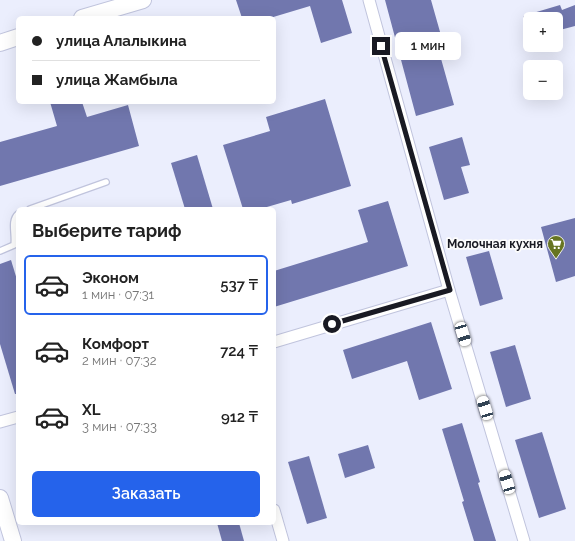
<!DOCTYPE html>
<html lang="ru">
<meta charset="utf-8">
<style>
body{margin:0;font-family:Raleway,sans-serif;background:#f6f6f6;color:#222;height:100vh;display:flex;flex-direction:column;font-size:15px;white-space:nowrap}
*{box-sizing:border-box;margin:0}
p{font-size:13px;color:#767676}
.icon{flex:none;width:22px;height:22px;fill:none;stroke:currentColor;stroke-width:2;stroke-linecap:round;stroke-linejoin:round}
.map{position:relative;flex:1;overflow:hidden}
.details{position:absolute;left:16px;top:207px;width:260px;height:318px;display:flex;flex-direction:column;background:#fff;border-radius:6px;box-shadow:0 4px 16px #0002}
.details>*{flex:none}
.top-card{position:absolute;left:16px;top:16px;width:260px;height:88px;border-radius:6px;box-shadow:0 4px 16px #0002;display:grid;align-content:center;height:88px;padding:0 16px;background:#fff}
.fabs{position:absolute;left:523px;top:12px;display:grid;gap:8px}
.fabs a{display:grid;place-items:center;width:40px;height:40px;border-radius:6px;background:#fff;box-shadow:0 4px 16px #0002;font-size:20px}
.end{position:absolute;width:18px;height:18px;margin:-9px;border:5px solid #191a23;background:#fff;box-shadow:0 0 0 2px #fff}
.from{border-radius:50%}
.bubble{position:absolute;height:28px;border-radius:6px;background:#fff;box-shadow:0 4px 16px #0002;font-size:13px;font-weight:600;line-height:28px;text-align:center}
.car{position:absolute;width:12px;height:24px;margin:-12px -6px;border-radius:5px;box-shadow:0 0 3px 1px #0007;background:linear-gradient(#fff 24%,#345 0 40%,#fff 0 76%,#345 0 86%,#fff 0)}
.top-card b{display:flex;align-items:center;gap:14px;height:38px;font-size:15px}
.top-card b+b{border-top:1px solid #e0e0e0}
.top-card i{width:10px;height:10px;background:#222}
ul{padding:0;list-style:none}
li{display:flex;align-items:center;gap:12px;height:60px;margin:0 8px 6px;padding:0 8px;border:2px solid transparent;border-radius:6px}
li div{flex:1}
li b{display:block;font-size:15px}
li em{font-style:normal;font-weight:600}
li.current{border-color:#2563eb}
li>.icon{width:36px;height:36px;stroke-width:1.5}
h2{padding:0 16px;font-size:18px;line-height:48px}
.button{display:flex;gap:8px;margin-top:auto;padding:8px 16px}
.button a{flex:1;height:46px;border-radius:6px;background:#2563eb;color:#fff;font-size:16px;font-weight:600;line-height:46px;text-align:center}
.map>svg:first-child{display:block}
</style>
<div class="map">
<svg width="575" height="541" viewBox="0 0 575 541">
<rect width="100%" height="100%" fill="#ebeefd"/>
<g fill="#7177ae">
<path d="M236 0H342L352 33 321 43 310 6 270 18H242Z"/>
<path d="M385 0H431L444 46 438 48 454 105 416 116Z"/>
<path d="M560 5 562 10 575 5V26L556 31V19H523V16Z"/>
<path d="M325 99 351 186 292 204 291 200 260 209H243L223 145 270 131 266 117Z"/>
<path d="M50 102H82L87 117 128 105 139 146 0 186V142L57 126Z"/>
<path d="M462 137 470 165 461 167 469 193 444 200 429 147Z"/>
<path d="M197 155 213 209H185L171 163Z"/>
<path d="M388 201 408 266 274 307V271L368 242 358 210Z"/>
<path d="M575 218V276L556 282 541 227Z"/>
<path d="M489 251 503 299 480 306 466 257Z"/>
<path d="M11 260 18 283V394H15L0 344V264Z"/>
<path d="M431 322 452 389 419 400 407 361 352 379 343 350Z"/>
<path d="M515 345 531 399 506 407 490 352Z"/>
<path d="M462 423 480 482 478 483 496 541H474L462 502 464 501 442 429Z"/>
<path d="M542 432 566 509 539 518 515 440Z"/>
<path d="M368 445 375 468 345 478 338 454Z"/>
<path d="M309 456 327 518 307 524 288 462Z"/>
<path d="M217 523H239L244 541H222Z"/>
</g>
<g fill="none" stroke-linecap="round" stroke-linejoin="round">
<defs>
<g id="lane">
<path d="M30 209 106 182"/>
<path d="M0 251 14 245C16 235 10 221 18 214"/>
</g>
<g id="street">
<path d="M369 0 449 290 524 541"/>
<path d="M274 342 449 290"/>
<path d="M0 422 18 417"/>
<path d="M274 510 283 541"/>
</g>
<g id="secondary">
<path d="M82 18 143 0"/>
<path d="M0 43 18 37"/>
<path d="M0 498 13 541"/>
</g>
</defs>
<use href="#lane" stroke="#c0c4dd" stroke-width="8"/>
<use href="#street" stroke="#c0c4dd" stroke-width="13"/>
<use href="#secondary" stroke="#c0c4dd" stroke-width="18"/>
<use href="#lane" stroke="#fff" stroke-width="5.5"/>
<use href="#street" stroke="#fff" stroke-width="11"/>
<use href="#secondary" stroke="#fff" stroke-width="16"/>
</g>
<g fill="none" stroke-linecap="round" stroke-linejoin="round">
<path stroke="#191a23" stroke-width="5" d="M332 324 450 290 381 46"/>
</g>
<defs>
<symbol id="supermarket-pin" viewBox="-11 -11 22 30"><path d="M0 17L-7.5 6A9.5 9.5 0 1 1 7.5 6Z" fill="#677522" stroke="#fcfcfc"/><path d="M-6-5.5h2.5l.6 2H6L4.5 2H-2.5L-4.4-4H-6ZM-1.5 3.2a1.3 1.3 0 1 0 .1 0ZM3 3.2a1.3 1.3 0 1 0 .1 0Z" fill="#fff"/></symbol>
</defs>
<g fill-rule="evenodd">
<use href="#supermarket-pin" x="546" y="234" width="20" height="27"/>
</g>
<g text-anchor="middle" stroke-width="3.5" stroke-linejoin="round" paint-order="stroke">
<g font-size="12" font-weight="bold" fill="#191a23" stroke="#fcfcfc" text-anchor="end">
<text x="543" y="248">Молочная кухня</text>
</g>
</g>
</svg>
<div class="fabs">
<a>+</a>
<a>−</a>
</div>
<i class="end from" style="left:332px;top:324px"></i>
<i class="end" style="left:381px;top:46px"></i>
<div class="bubble" style="left:395px;top:32px;width:66px">1 мин</div>
<i class="car" style="left:463px;top:334px;rotate:163deg"></i>
<i class="car" style="left:485px;top:408px;rotate:343deg"></i>
<i class="car" style="left:507px;top:482px;rotate:343deg"></i>
<div class="top-card">
<b><i class="from"></i>улица Алалыкина</b>
<b><i></i>улица Жамбыла</b>
</div>
<section class="details">
<h2>Выберите тариф</h2>
<ul>
<li class="current"><svg class="icon" aria-label="car" viewBox="0 0 24 24"><path d="M5 17H2v-5l4-1 3-4h7l3 4 3 1v5h-3M9 17h6M6 11h13"/><circle cx="7" cy="17" r="2"/><circle cx="17" cy="17" r="2"/></svg><div><b>Эконом</b><p>1 мин · 07:31</p></div><em>537 ₸</em></li>
<li><svg class="icon" aria-label="car" viewBox="0 0 24 24"><path d="M5 17H2v-5l4-1 3-4h7l3 4 3 1v5h-3M9 17h6M6 11h13"/><circle cx="7" cy="17" r="2"/><circle cx="17" cy="17" r="2"/></svg><div><b>Комфорт</b><p>2 мин · 07:32</p></div><em>724 ₸</em></li>
<li><svg class="icon" aria-label="car" viewBox="0 0 24 24"><path d="M5 17H2v-5l4-1 3-4h7l3 4 3 1v5h-3M9 17h6M6 11h13"/><circle cx="7" cy="17" r="2"/><circle cx="17" cy="17" r="2"/></svg><div><b>XL</b><p>3 мин · 07:33</p></div><em>912 ₸</em></li>
</ul>
<div class="button"><a>Заказать</a></div>
</section>
</div>
